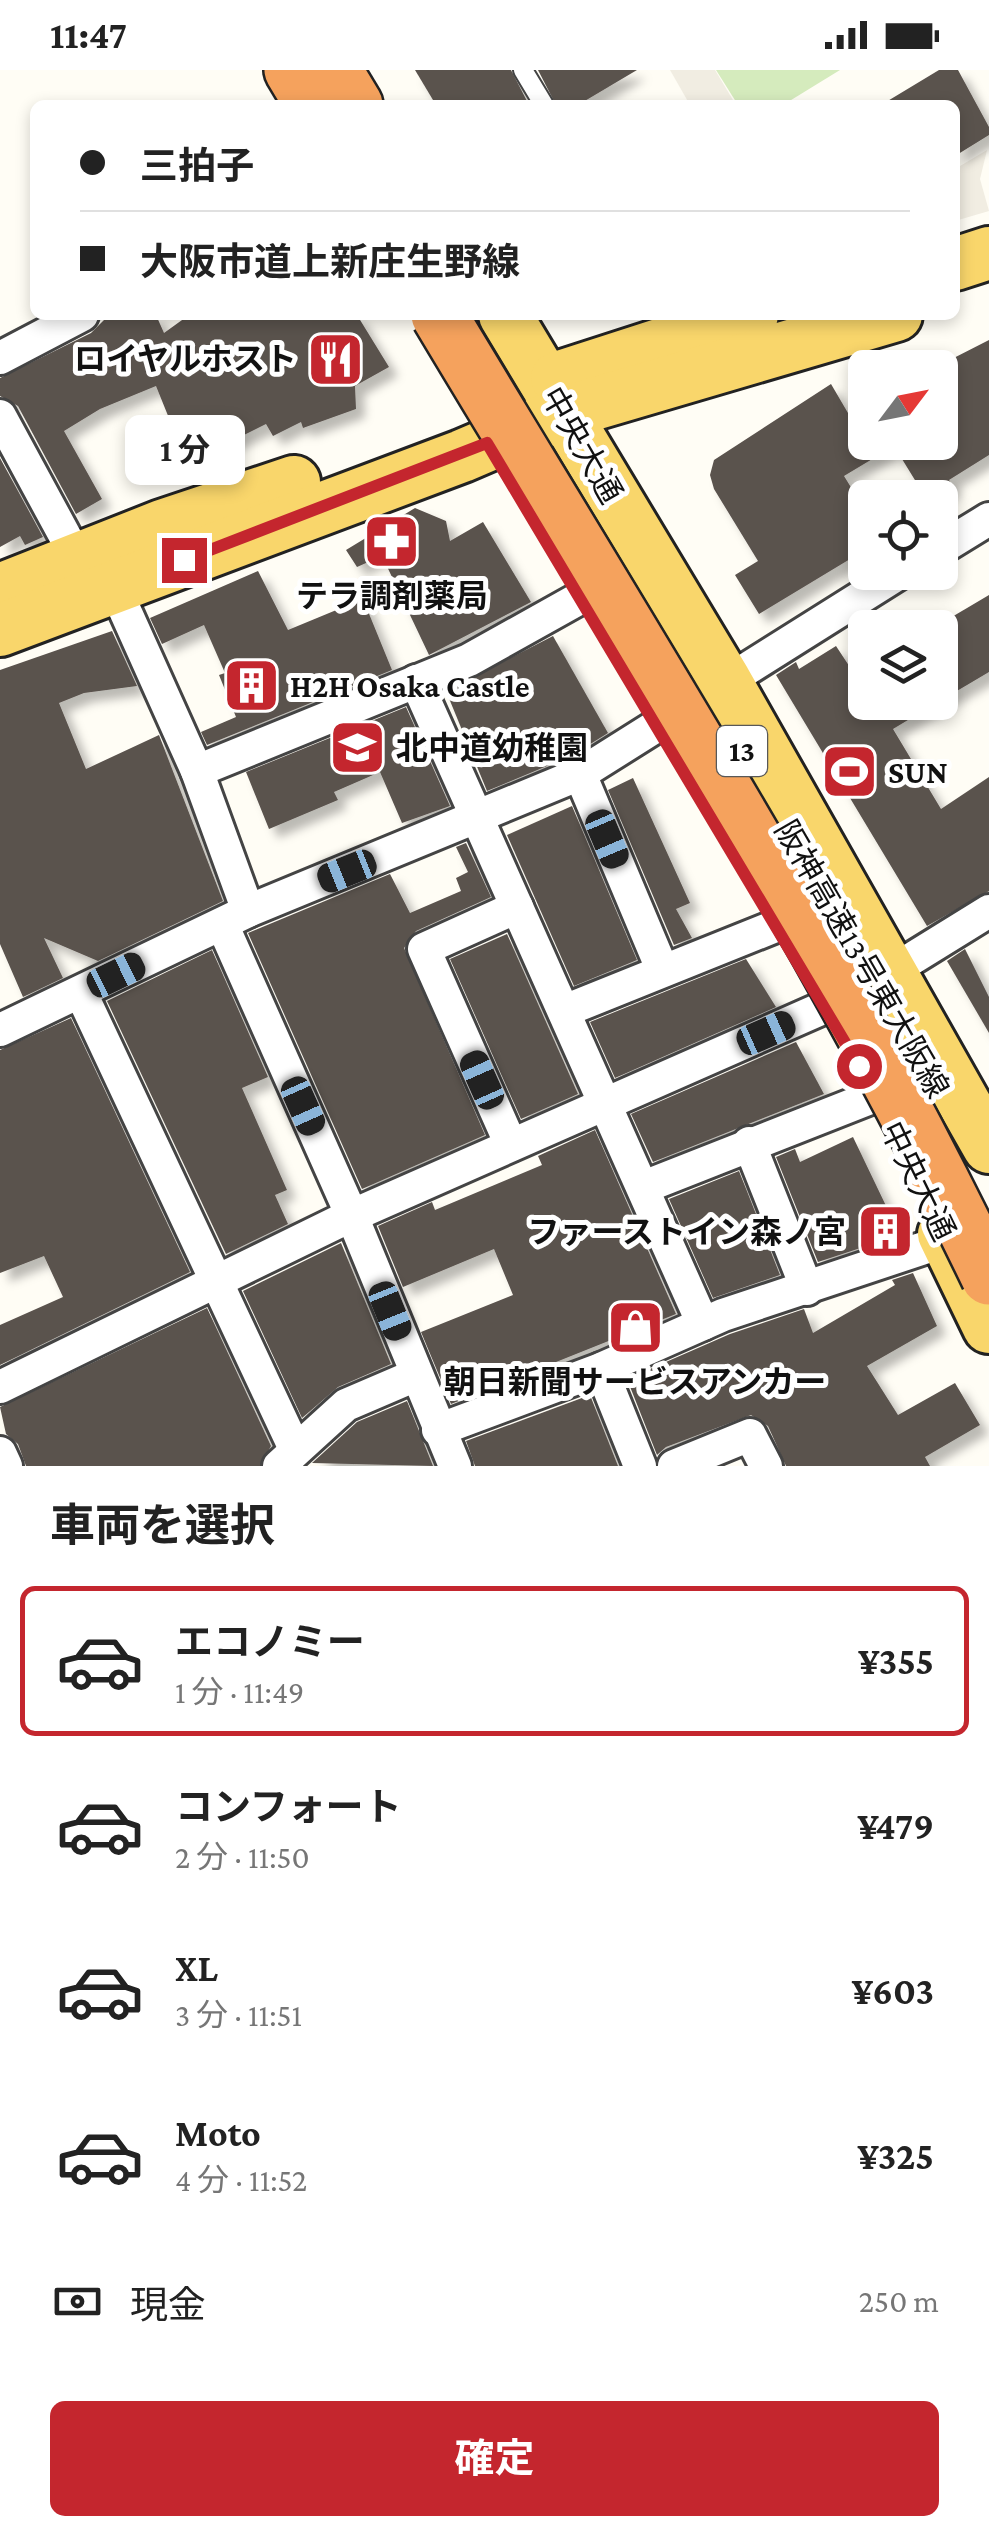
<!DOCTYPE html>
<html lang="ja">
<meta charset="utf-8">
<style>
body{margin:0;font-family:"Crimson Pro","Noto Sans JP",serif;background:#f6f6f6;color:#222;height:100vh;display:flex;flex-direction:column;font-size:38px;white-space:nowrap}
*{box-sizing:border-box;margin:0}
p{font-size:32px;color:#767676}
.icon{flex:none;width:55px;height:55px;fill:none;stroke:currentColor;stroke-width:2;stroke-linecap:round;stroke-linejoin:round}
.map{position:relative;height:1396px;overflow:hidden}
.panel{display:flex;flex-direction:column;background:#fff;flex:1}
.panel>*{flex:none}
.hud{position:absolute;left:30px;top:30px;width:930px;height:220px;border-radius:15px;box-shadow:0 5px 15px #0003;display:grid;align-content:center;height:220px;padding:0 50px;background:#fff}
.needle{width:65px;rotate:58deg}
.controls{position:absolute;left:848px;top:280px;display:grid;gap:20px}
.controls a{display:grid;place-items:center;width:110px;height:110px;border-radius:15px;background:#fff;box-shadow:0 5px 15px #0003;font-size:50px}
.end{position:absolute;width:45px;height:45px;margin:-22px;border:12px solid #c4262e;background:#fff;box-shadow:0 0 0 5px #fff}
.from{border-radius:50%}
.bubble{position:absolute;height:70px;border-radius:15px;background:#fff;box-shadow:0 5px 15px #0003;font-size:32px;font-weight:700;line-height:70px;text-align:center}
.car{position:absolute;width:30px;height:60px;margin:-30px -15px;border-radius:12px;box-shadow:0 0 8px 2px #0007;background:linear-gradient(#222 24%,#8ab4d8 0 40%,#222 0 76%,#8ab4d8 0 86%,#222 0)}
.hud b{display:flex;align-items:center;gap:35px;height:95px;font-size:38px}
.hud b+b{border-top:2px solid #e0e0e0}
.hud i{width:25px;height:25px;background:#222}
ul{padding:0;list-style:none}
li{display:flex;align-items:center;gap:30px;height:150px;margin:0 20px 15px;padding:0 30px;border:5px solid transparent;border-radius:15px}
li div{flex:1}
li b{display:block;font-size:38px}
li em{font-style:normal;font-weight:700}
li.current{border-color:#c4262e}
li>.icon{width:90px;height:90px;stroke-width:1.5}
h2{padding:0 50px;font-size:45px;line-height:120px}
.pay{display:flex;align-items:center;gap:25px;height:110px;padding:0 50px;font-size:38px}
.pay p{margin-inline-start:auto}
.button{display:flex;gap:20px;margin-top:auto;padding:20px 50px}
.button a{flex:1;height:115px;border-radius:15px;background:#c4262e;color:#fff;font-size:40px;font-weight:700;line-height:115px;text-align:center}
.status{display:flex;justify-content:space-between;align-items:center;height:70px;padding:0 50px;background:#fff;direction:ltr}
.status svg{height:28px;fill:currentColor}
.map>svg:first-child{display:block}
</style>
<div class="status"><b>11:47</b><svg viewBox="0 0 49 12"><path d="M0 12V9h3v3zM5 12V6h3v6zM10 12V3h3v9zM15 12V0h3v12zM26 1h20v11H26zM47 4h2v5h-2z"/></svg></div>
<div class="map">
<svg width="989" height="1396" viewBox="0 0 989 1396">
<defs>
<filter id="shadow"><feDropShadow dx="9" dy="9" stdDeviation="5" flood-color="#0004"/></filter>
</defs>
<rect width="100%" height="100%" fill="#fffdf5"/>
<path fill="#d5ebbd" d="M716 0H840L783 35H738Z"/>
<g fill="#f1ede2">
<path d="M670 0H715L736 35H690Z"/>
<path d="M987 80 980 109 989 141 955 151V99Z"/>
</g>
<g fill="#5a524d" filter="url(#shadow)">
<path d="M415 0H511L529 35H436Z"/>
<path d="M538 0H637L578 35H556Z"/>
<path d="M939 0H958L989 57V65L955 86V35H881Z"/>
<path d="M109 245H156L164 263 189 245H357L389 297 355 316 356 339 303 358 301 352 273 366 266 354 212 381 215 397 192 405 156 316 100 339 64 361 102 429 76 444 18 336 0 326V308L91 263Z"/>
<path d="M989 270V385L949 410 953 416 935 428H926L894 376 844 406 865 440V480L759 544 735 505 758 491 714 419 710 405 714 390 831 314 865 372H940V295Z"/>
<path d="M0 388 43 467 25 475 20 466 0 477Z"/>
<path d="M415 438 446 451 450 471 483 452 531 532 429 585 382 486 357 497 346 480Z"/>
<path d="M258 501 288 560 363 529 392 600 207 675 201 662 236 647 219 605 225 603 204 555 162 574 150 548Z"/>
<path d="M989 525V602L940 631V554Z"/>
<path d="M112 561 137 616 84 623 59 633 86 699 159 665 223 831 98 891 44 868 63 908 23 927 0 874V600Z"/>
<path d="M553 566 608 663 571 686 487 721 446 621Z"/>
<path d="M836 576 865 620V632H938L893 659 941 739 989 707V821L927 856 776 605 796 592 799 599Z"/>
<path d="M406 637 450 736 402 753 380 702 334 722 338 730 269 759 246 702Z"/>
<path d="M633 708 690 833 676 839 692 868 674 875 608 720Z"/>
<path d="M572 736 637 890 574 916 507 765Z"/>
<path d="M466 773 491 827 416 861 404 878 485 1065 362 1119 248 863 390 804 410 843 461 821 456 808 468 802 456 777Z"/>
<path d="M507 864 578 1024 521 1049 450 889Z"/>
<path d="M965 879 989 927V963L947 891Z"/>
<path d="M212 880 268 1007 242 1018 287 1120 275 1125 288 1154 226 1184 107 931Z"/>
<path d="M746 889 776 937 615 1008 590 952Z"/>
<path d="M71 948 190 1202 0 1295V1255L63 1227 44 1186 0 1203V980Z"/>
<path d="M796 972 824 1024 653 1092 631 1044Z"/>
<path d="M595 1060 676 1244 451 1334 421 1262 513 1225 494 1179 403 1217 378 1156 432 1132 435 1140 542 1095 538 1086Z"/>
<path d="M853 1067 900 1165 818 1192 776 1087 795 1079 800 1092Z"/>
<path d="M739 1101 780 1205 713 1228 669 1129Z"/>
<path d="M341 1173 391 1294 338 1317 302 1348 243 1221Z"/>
<path d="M913 1203 937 1256 867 1296 898 1345 955 1313 980 1355 925 1387 930 1396H786L768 1356 751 1345 666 1377 657 1385 627 1309 730 1264 804 1239 813 1263 895 1215 892 1210Z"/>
<path d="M207 1238 271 1376 260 1396H26L18 1374 6 1364 0 1337Z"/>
<path d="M590 1325 618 1396H475L466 1371Z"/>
<path d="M407 1331 433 1396 312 1393 357 1352Z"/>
</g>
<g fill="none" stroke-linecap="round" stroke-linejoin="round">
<defs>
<path id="lane" d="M523 0 544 35"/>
<g id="street">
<path d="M0 288 82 245"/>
<path d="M0 346 78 490"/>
<path d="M940 479 989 449"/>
<path d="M114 516 197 701 248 841"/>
<path d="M416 611 703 1254"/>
<path d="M197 701 469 590 580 528"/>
<path d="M580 704 662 899"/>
<path d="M222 854 352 1146 455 1396"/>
<path d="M892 901 989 841"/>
<path d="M81 923 295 1379"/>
<path d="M564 941 778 855"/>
<path d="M0 960 248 841 580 704 901 502"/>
<path d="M749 1073 807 1219"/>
<path d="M511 1075 424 879 517 837"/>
<path d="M644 1117 875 1026"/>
<path d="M601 1299 640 1396"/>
<path d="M0 1317 342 1150 825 937"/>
<path d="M438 1360 601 1299 723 1245 963 1165"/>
<path d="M0 1383 6 1396"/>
<path d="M279 1396 346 1335 416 1305"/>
<path d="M674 1396 750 1365 766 1396"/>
</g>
<g id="primary">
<path d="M955 194 989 183"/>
<path d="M505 245 725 611 989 1077"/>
<path d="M557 308 752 245"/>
<path d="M0 520 162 456 294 412"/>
<path d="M0 560 462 386 563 343 896 245"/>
<path d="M944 1164 989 1257"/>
</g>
<g id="highway">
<path d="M292 0 313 35"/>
<path d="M334 0 355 35"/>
</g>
</defs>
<use href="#lane" stroke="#444" stroke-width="22"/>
<use href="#street" stroke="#444" stroke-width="38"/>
<use href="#primary" stroke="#222" stroke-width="58"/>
<use href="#highway" stroke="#222" stroke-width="60"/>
<use href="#lane" stroke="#fff" stroke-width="18"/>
<use href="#street" stroke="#fff" stroke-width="32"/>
<use href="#primary" stroke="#f9d66b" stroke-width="52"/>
<use href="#highway" stroke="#f5a25d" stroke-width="55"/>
<defs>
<path id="highway-bridge" d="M439 245C629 562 829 874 989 1207"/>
</defs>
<use href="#highway-bridge" stroke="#222" stroke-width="60" stroke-linecap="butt"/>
<use href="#highway-bridge" stroke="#f5a25d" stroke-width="55"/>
</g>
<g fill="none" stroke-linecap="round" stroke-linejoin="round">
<path stroke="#c4262e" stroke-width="12" d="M184 490 487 373 859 996"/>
</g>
<defs>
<symbol id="restaurant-square" viewBox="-11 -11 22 22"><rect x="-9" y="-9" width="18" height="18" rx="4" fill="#c4262e" stroke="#fff"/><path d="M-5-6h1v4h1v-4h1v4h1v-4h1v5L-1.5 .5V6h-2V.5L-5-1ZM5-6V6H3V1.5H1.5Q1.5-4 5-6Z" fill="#fff"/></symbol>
<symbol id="pharmacy-square" viewBox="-11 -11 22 22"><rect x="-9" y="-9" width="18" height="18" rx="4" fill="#c4262e" stroke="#fff"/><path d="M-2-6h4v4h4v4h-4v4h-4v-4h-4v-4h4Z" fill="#fff"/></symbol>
<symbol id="building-square" viewBox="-11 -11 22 22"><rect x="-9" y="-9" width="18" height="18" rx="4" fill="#c4262e" stroke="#fff"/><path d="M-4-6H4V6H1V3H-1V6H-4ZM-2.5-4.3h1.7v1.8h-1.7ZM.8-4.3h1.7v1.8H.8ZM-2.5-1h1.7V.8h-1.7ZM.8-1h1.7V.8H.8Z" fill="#fff"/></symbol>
<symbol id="school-square" viewBox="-11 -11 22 22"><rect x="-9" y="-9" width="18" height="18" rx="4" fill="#c4262e" stroke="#fff"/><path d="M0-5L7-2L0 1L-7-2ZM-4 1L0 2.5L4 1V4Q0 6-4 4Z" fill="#fff"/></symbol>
<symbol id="stadium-square" viewBox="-11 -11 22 22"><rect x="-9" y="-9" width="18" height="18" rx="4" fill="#c4262e" stroke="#fff"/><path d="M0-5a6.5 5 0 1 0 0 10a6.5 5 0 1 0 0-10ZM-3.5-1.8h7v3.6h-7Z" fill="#fff"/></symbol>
<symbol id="shop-square" viewBox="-11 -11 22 22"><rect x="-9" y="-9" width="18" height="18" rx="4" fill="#c4262e" stroke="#fff"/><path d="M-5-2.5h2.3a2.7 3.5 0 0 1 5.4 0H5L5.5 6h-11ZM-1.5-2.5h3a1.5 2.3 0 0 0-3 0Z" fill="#fff"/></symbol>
</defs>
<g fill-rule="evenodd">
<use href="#restaurant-square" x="304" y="258" width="63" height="63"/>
<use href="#pharmacy-square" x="360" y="440" width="63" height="63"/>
<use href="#building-square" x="220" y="584" width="63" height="63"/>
<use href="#school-square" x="326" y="646" width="63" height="63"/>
<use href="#stadium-square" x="818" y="670" width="63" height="63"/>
<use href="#building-square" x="854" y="1130" width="63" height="63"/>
<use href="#shop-square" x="604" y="1226" width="63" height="63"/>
</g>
<g text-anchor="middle" stroke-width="10" stroke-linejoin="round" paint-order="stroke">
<rect fill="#fff" stroke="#585858" stroke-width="2.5" x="717" y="656" width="50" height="50" rx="8"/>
<g font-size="30" font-weight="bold" fill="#111">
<text x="742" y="691">13</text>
</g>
<g font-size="32" font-weight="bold" fill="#111" stroke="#fff" text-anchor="start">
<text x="297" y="300" text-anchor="end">ロイヤルホスト</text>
<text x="392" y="537" text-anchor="middle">テラ調剤薬局</text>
<text x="290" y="627">H2H Osaka Castle</text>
<text x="396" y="689">北中道幼稚園</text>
<text x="888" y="713">SUN</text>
<text x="846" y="1173" text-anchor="end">ファーストイン森ノ宮</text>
<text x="635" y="1323" text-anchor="middle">朝日新聞サービスアンカー</text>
</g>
<g font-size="32" fill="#111" stroke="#fff">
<text transform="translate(582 375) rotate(60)" y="11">中央大通</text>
<text transform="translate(862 889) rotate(60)" y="11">阪神高速13号東大阪線</text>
<text transform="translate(918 1111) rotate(64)" y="11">中央大通</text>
</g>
</g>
</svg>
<div class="controls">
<a><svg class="needle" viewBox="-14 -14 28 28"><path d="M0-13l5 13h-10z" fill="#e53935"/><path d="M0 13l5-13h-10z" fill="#767676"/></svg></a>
<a><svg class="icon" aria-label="locate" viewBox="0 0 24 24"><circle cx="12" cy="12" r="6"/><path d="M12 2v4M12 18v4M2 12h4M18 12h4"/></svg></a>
<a><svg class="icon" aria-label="layers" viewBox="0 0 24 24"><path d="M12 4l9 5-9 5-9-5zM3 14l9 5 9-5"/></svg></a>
</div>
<i class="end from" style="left:859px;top:996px"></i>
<i class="end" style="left:184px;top:490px"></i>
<div class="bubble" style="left:125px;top:345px;width:120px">1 分</div>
<i class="car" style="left:607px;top:769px;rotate:157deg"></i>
<i class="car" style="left:347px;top:801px;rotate:248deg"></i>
<i class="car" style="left:116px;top:905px;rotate:64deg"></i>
<i class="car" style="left:766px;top:963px;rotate:66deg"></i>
<i class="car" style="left:482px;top:1010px;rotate:336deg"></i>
<i class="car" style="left:303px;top:1036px;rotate:156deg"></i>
<i class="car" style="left:390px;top:1241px;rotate:158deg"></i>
<div class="hud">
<b><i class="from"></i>三拍子</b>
<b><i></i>大阪市道上新庄生野線</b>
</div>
</div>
<section class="panel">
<h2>車両を選択</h2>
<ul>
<li class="current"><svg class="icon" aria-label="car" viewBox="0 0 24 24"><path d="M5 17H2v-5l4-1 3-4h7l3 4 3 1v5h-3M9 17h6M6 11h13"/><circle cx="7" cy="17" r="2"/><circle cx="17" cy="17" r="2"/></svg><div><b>エコノミー</b><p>1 分 · 11:49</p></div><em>¥355</em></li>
<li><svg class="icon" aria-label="car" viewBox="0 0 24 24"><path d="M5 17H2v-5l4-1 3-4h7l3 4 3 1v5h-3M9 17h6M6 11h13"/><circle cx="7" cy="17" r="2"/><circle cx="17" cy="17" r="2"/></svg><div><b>コンフォート</b><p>2 分 · 11:50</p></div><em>¥479</em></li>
<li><svg class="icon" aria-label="car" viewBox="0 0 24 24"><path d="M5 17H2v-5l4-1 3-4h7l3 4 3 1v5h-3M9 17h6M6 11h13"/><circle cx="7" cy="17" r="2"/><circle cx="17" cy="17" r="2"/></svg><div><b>XL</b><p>3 分 · 11:51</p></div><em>¥603</em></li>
<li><svg class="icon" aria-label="car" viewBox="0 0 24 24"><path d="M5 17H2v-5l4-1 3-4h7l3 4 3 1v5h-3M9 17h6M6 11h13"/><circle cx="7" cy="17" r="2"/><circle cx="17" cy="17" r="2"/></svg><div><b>Moto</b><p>4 分 · 11:52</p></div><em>¥325</em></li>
</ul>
<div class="pay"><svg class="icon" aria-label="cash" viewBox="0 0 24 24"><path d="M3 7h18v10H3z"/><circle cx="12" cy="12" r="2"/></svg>現金<p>250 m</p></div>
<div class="button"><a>確定</a></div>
</section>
